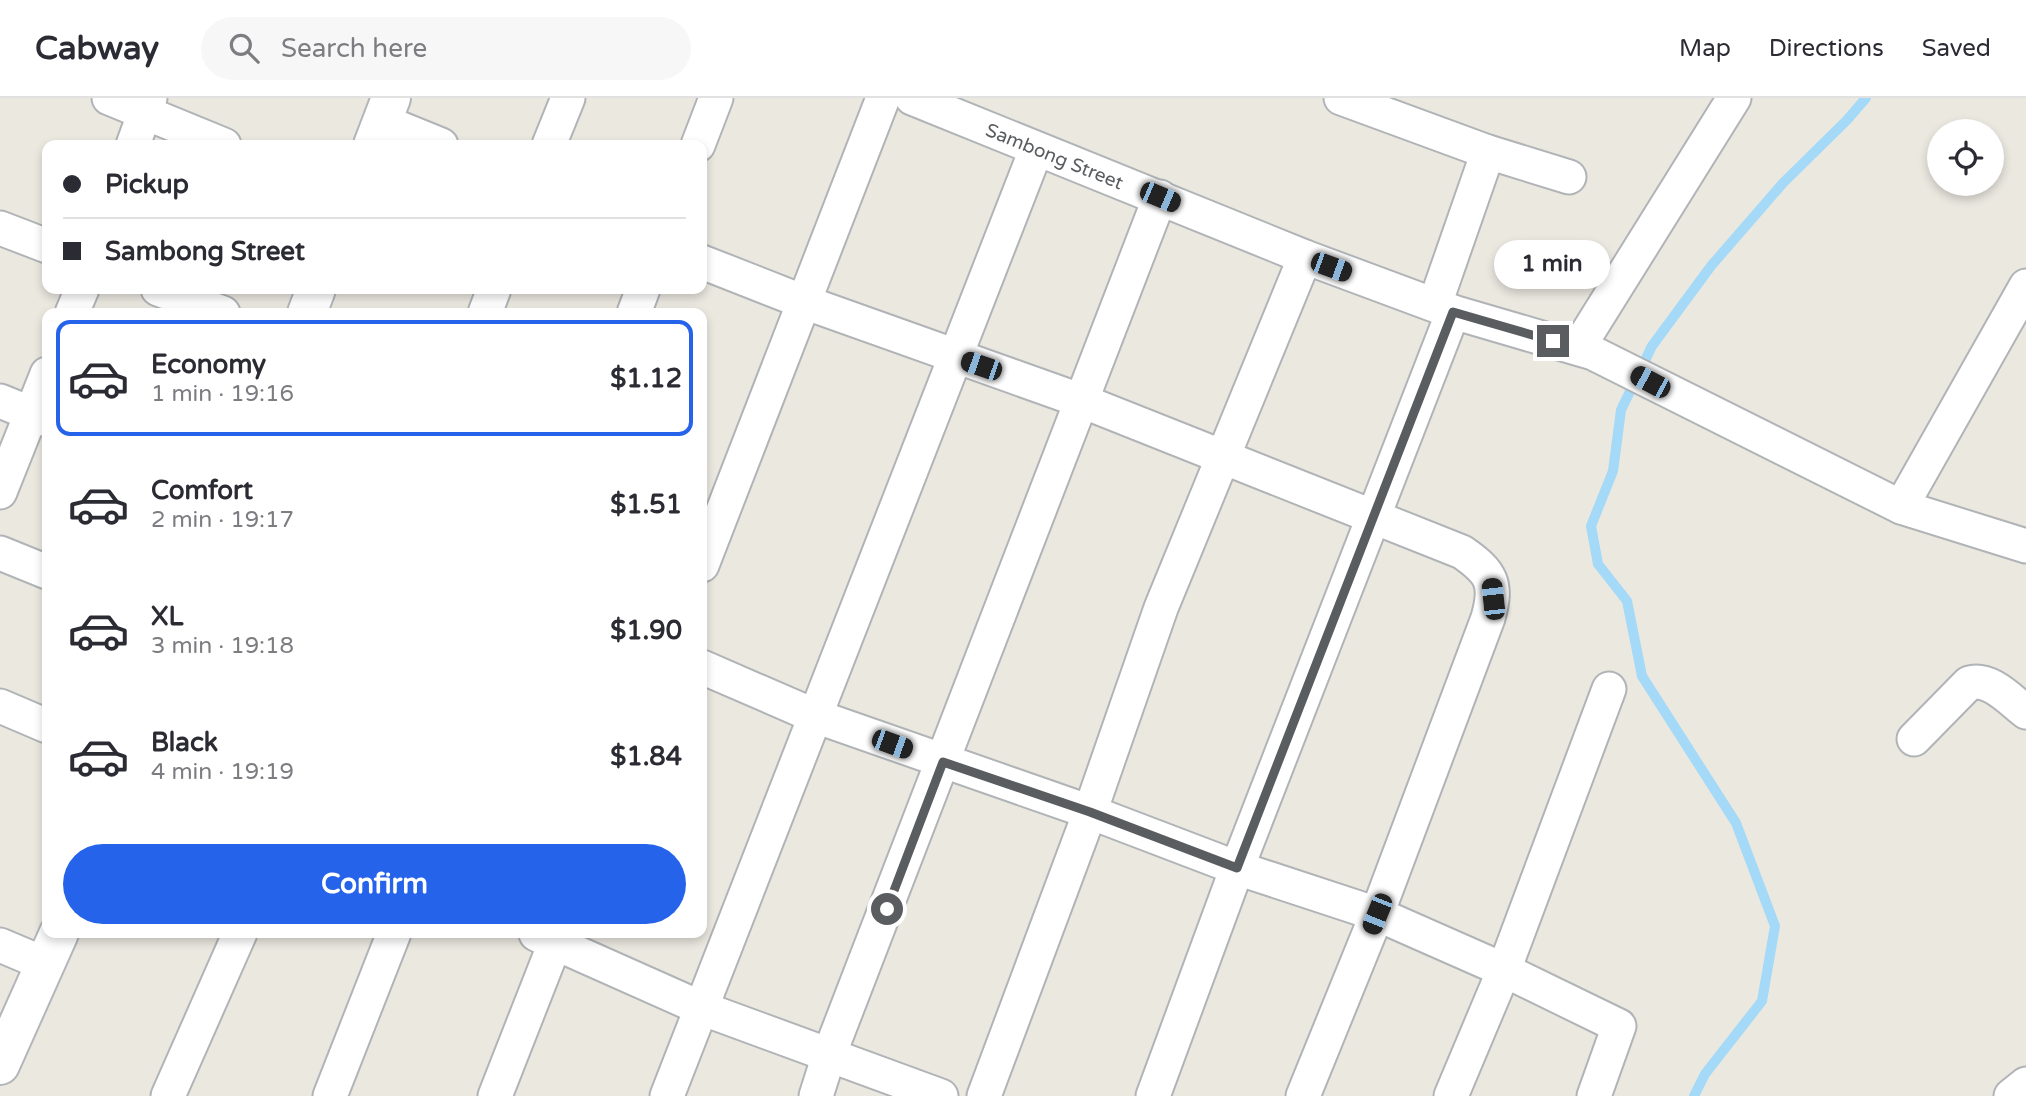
<!DOCTYPE html>
<meta charset="utf-8">
<style>
body{margin:0;font-family:"Varela Round",sans-serif;background:#f7f7f7;color:#2b2b33;height:100vh;display:flex;flex-direction:column;font-size:26px;white-space:nowrap}
*{box-sizing:border-box;margin:0}
p{font-size:23px;color:#7c7c81}
.icon{flex:none;width:38px;height:38px;fill:none;stroke:currentColor;stroke-width:2;stroke-linecap:round;stroke-linejoin:round}
.map{position:relative;flex:1;overflow:hidden}
.drawer{position:absolute;left:42px;top:210px;width:665px;height:630px;display:flex;flex-direction:column;background:#fff;border-radius:14px;box-shadow:0 4px 10px #0003}
.drawer>*{flex:none}
.guide{position:absolute;left:42px;top:42px;width:665px;height:154px;border-radius:14px;box-shadow:0 4px 10px #0003;display:grid;align-content:center;height:154px;padding:0 21px;background:#fff}
.tools{position:absolute;left:1927px;top:21px;display:grid;gap:14px}
.tools a{display:grid;place-items:center;width:77px;height:77px;border-radius:50%;background:#fff;box-shadow:0 4px 10px #0003;font-size:35px}
.end{position:absolute;width:32px;height:32px;margin:-16px;border:9px solid #595d60;background:#fff;box-shadow:0 0 0 4px #fff}
.from{border-radius:50%}
.bubble{position:absolute;height:49px;border-radius:24px;background:#fff;box-shadow:0 4px 10px #0003;font-size:23px;font-weight:700;line-height:49px;text-align:center}
.car{position:absolute;width:21px;height:42px;margin:-21px -10px;border-radius:9px;box-shadow:0 0 5px 2px #0007;background:linear-gradient(#222 24%,#8ab4d8 0 40%,#222 0 76%,#8ab4d8 0 86%,#222 0)}
.guide b{display:flex;align-items:center;gap:24px;height:66px;font-size:26px}
.guide b+b{border-top:2px solid #e1e1e2}
.guide i{width:18px;height:18px;background:#2b2b33}
ul{padding:12px 0 0;list-style:none}
li{display:flex;align-items:center;gap:21px;height:116px;margin:0 14px 10px;padding:0 7px;border:4px solid transparent;border-radius:14px}
li div{flex:1}
li b{display:block;font-size:26px}
li em{font-style:normal;font-weight:700}
li.selected{border-color:#2563eb}
li>.icon{width:63px;height:63px;stroke-width:1.5}
.cta{display:flex;gap:14px;margin-top:auto;padding:14px 21px}
.cta a{flex:1;height:80px;border-radius:42px;background:#2563eb;color:#fff;font-size:28px;font-weight:700;line-height:80px;text-align:center}
header{display:flex;align-items:center;gap:42px;box-sizing:border-box;height:98px;padding:0 35px;background:#fff;border-bottom:2px solid #e1e1e2}
header strong{font-size:33px}
nav{display:flex;gap:38px;margin-inline-start:auto;font-size:24px}
.search{width:490px;height:63px;background:#f7f7f7;display:flex;align-items:center;gap:18px;box-sizing:border-box;padding:0 24px;border-radius:38px;color:#7c7c81;font-size:26px}
.map>svg:first-child{display:block}
</style>
<header>
<strong>Cabway</strong>
<div class="search"><svg class="icon" aria-label="search" viewBox="0 0 24 24"><circle cx="10" cy="10" r="6"/><path d="M15 15l6 6"/></svg>Search here</div>
<nav><a>Map</a><a>Directions</a><a>Saved</a></nav>
</header>
<div class="map">
<svg width="2026" height="998" viewBox="0 0 2026 998">
<rect width="100%" height="100%" fill="#ebe8e0"/>
<g fill="none" stroke-linecap="round" stroke-linejoin="round">
<path stroke="#a4d9f8" stroke-width="10" d="M1694 998 1705 976 1762 903 1775 828 1736 725 1642 578 1627 503 1598 466 1591 428 1613 373 1621 312 1652 248 1711 168 1783 85 1847 22 1866 0"/>
<defs>
<g id="street">
<path d="M109 0 224 47"/>
<path id="s1" d="M912 0 1305 159 1453 214 1593 255 1901 409 2026 448"/>
<path d="M1341 0 1488 54 1569 79"/>
<path d="M382 23 441 47"/>
<path d="M133 47 150 0"/>
<path d="M549 47 568 0"/>
<path d="M698 47 716 0"/>
<path d="M0 130 47 148"/>
<path d="M702 164 804 204 1082 303 1462 454C1491 474 1498 485 1488 520L1377 816 1303 998"/>
<path d="M158 191 223 215"/>
<path d="M1435 206 1488 54"/>
<path d="M72 215 82 191"/>
<path d="M485 215 494 191"/>
<path d="M634 215 643 191"/>
<path d="M1578 250 1734 0"/>
<path d="M0 303 47 322"/>
<path d="M0 394 47 276"/>
<path d="M1901 409 2026 188"/>
<path d="M0 455 47 474"/>
<path d="M702 467 883 0"/>
<path d="M702 569 815 618 1090 714 1237 770 1377 816 1504 872 1619 928 1594 998"/>
<path d="M0 608 47 628"/>
<path d="M1914 641 1969 585C1990 579 2010 602 2026 614"/>
<path d="M559 835 555 845 701 910 941 998"/>
<path d="M0 847 45 866"/>
<path d="M168 998 240 835"/>
<path d="M330 998 394 835"/>
<path d="M495 998 555 845 536 836"/>
<path d="M667 998 1036 52"/>
<path d="M816 998 829 957 1160 99"/>
<path d="M984 998 1090 714 1161 510 1305 159"/>
<path d="M1153 998 1237 770 1453 214"/>
<path d="M1451 998 1504 872 1609 591"/>
<path d="M2011 998 2026 986"/>
</g>
<g id="secondary">
<path d="M373 47 391 0"/>
<path d="M307 215 316 191"/>
<path d="M0 967 59 835"/>
</g>
</defs>
<use href="#street" stroke="#b1b4b7" stroke-width="37"/>
<use href="#secondary" stroke="#b2b6ba" stroke-width="42"/>
<use href="#street" stroke="#fff" stroke-width="33"/>
<use href="#secondary" stroke="#fff" stroke-width="38"/>
</g>
<g fill="none" stroke-linecap="round" stroke-linejoin="round">
<path stroke="#595d60" stroke-width="9" d="M887 811 943 664 1090 714 1237 770 1453 214 1553 243"/>
</g>
<g text-anchor="middle" stroke-width="7" stroke-linejoin="round" paint-order="stroke">
<g font-size="19" fill="#595d60" stroke="#fff">
<text dy="7" stroke="none"><textPath href="#s1" startOffset="154">Sambong Street</textPath></text>
</g>
</g>
</svg>
<div class="tools">
<a><svg class="icon" aria-label="locate" viewBox="0 0 24 24"><circle cx="12" cy="12" r="6"/><path d="M12 2v4M12 18v4M2 12h4M18 12h4"/></svg></a>
</div>
<i class="end from" style="left:887px;top:811px"></i>
<i class="end" style="left:1553px;top:243px"></i>
<div class="bubble" style="left:1494px;top:142px;width:116px">1 min</div>
<i class="car" style="left:1160px;top:99px;rotate:113deg"></i>
<i class="car" style="left:1331px;top:169px;rotate:110deg"></i>
<i class="car" style="left:981px;top:268px;rotate:289deg"></i>
<i class="car" style="left:1650px;top:284px;rotate:298deg"></i>
<i class="car" style="left:1493px;top:501px;rotate:354deg"></i>
<i class="car" style="left:892px;top:646px;rotate:110deg"></i>
<i class="car" style="left:1377px;top:816px;rotate:202deg"></i>
<div class="guide">
<b><i class="from"></i>Pickup</b>
<b><i></i>Sambong Street</b>
</div>
<section class="drawer">
<ul>
<li class="selected"><svg class="icon" aria-label="car" viewBox="0 0 24 24"><path d="M5 17H2v-5l4-1 3-4h7l3 4 3 1v5h-3M9 17h6M6 11h13"/><circle cx="7" cy="17" r="2"/><circle cx="17" cy="17" r="2"/></svg><div><b>Economy</b><p>1 min · 19:16</p></div><em>$1.12</em></li>
<li><svg class="icon" aria-label="car" viewBox="0 0 24 24"><path d="M5 17H2v-5l4-1 3-4h7l3 4 3 1v5h-3M9 17h6M6 11h13"/><circle cx="7" cy="17" r="2"/><circle cx="17" cy="17" r="2"/></svg><div><b>Comfort</b><p>2 min · 19:17</p></div><em>$1.51</em></li>
<li><svg class="icon" aria-label="car" viewBox="0 0 24 24"><path d="M5 17H2v-5l4-1 3-4h7l3 4 3 1v5h-3M9 17h6M6 11h13"/><circle cx="7" cy="17" r="2"/><circle cx="17" cy="17" r="2"/></svg><div><b>XL</b><p>3 min · 19:18</p></div><em>$1.90</em></li>
<li><svg class="icon" aria-label="car" viewBox="0 0 24 24"><path d="M5 17H2v-5l4-1 3-4h7l3 4 3 1v5h-3M9 17h6M6 11h13"/><circle cx="7" cy="17" r="2"/><circle cx="17" cy="17" r="2"/></svg><div><b>Black</b><p>4 min · 19:19</p></div><em>$1.84</em></li>
</ul>
<div class="cta"><a>Confirm</a></div>
</section>
</div>
